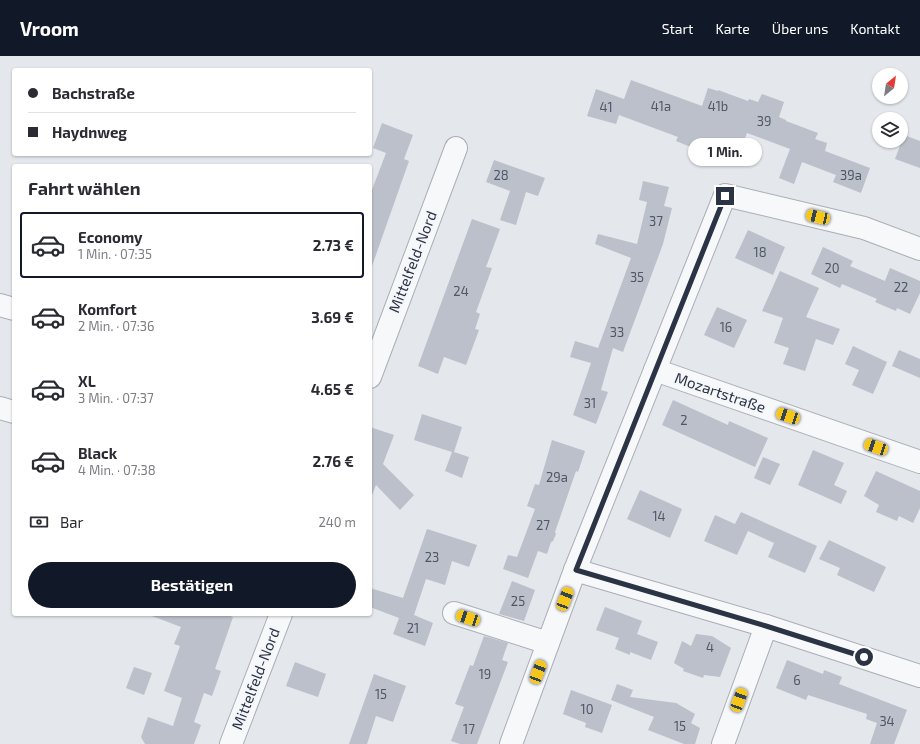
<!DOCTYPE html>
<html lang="de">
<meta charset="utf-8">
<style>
body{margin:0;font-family:"Exo 2",sans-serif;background:#f7f7f7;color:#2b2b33;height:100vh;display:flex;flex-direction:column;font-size:15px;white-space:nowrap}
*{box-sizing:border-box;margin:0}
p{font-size:13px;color:#7c7c81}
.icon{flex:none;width:22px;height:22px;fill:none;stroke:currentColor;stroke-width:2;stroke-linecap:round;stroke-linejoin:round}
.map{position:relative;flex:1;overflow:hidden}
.drawer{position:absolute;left:12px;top:108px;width:360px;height:452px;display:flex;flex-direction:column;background:#fff;border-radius:4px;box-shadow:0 1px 3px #0004}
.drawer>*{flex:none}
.top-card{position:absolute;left:12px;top:12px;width:360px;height:88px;border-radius:4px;box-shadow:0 1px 3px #0004;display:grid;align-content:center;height:88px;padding:0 16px;background:#fff}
.needle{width:26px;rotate:30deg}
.tools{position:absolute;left:872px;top:12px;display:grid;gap:8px}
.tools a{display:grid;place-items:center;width:36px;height:36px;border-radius:50%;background:#fff;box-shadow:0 1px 3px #0004;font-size:20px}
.end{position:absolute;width:18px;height:18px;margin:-9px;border:5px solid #2b3445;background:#fff;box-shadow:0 0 0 2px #fff}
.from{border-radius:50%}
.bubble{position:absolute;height:28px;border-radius:14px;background:#fff;box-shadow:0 1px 3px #0004;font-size:13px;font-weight:700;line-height:28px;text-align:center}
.car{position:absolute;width:12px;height:24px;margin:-12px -6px;border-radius:5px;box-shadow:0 0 3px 1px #0007;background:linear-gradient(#f5c518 24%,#345 0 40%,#f5c518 0 76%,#345 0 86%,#f5c518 0)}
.top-card b{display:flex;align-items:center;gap:14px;height:38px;font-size:15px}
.top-card b+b{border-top:1px solid #e1e1e2}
.top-card i{width:10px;height:10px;background:#2b2b33}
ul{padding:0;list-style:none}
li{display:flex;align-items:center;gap:12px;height:66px;margin:0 8px 6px;padding:0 8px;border:2px solid transparent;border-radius:4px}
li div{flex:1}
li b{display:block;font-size:15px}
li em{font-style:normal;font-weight:700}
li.current{border-color:#111827}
li>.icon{width:36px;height:36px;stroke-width:1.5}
h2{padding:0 16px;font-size:18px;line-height:48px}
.pay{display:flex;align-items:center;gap:10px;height:44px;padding:0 16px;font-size:15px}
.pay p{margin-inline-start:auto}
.primary-button{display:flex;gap:8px;margin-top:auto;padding:8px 16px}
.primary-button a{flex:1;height:46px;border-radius:24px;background:#111827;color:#fff;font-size:16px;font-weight:700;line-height:46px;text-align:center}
header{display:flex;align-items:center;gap:24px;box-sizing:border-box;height:56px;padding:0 20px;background:#111827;color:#fff}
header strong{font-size:19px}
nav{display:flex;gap:22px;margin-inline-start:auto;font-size:14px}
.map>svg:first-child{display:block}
</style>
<header>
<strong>Vroom</strong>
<nav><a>Start</a><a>Karte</a><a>Über uns</a><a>Kontakt</a></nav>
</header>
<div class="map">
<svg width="920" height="688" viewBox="0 0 920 688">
<rect width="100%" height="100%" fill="#e4e7ec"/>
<g fill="#bbc0ca">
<path d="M631 24 702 50 708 32 718 35V34L748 45 749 43 758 46 762 38 784 46 779 61 786 64V65L818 77 815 83 827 87 825 95 870 112 861 137 833 126 836 119 802 106 794 128 779 122 790 93 747 77 735 109 676 85 678 81 619 59 616 68 587 60 596 33 624 43Z"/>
<path d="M382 67 413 79 404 103 409 105 372 210H370V139L386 97 373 92Z"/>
<path d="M904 79 920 85V112L895 103Z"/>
<path d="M494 104 545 122 538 140 526 136 516 169 500 164 510 135 486 126Z"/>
<path d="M643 125 669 131 664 150 672 152 663 188 623 296 613 292 601 334 608 336 596 368 573 359 591 307 570 301 575 285 598 292 631 202 595 188 598 178 637 188 647 146 639 144Z"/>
<path d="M472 163 500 173 486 211 492 212 476 256 480 258 475 273 479 274 466 309 444 301 438 318 418 310Z"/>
<path d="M748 174 785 191 773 219 735 202Z"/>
<path d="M823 191 853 205 850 210 885 225 890 212 920 225V237L910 258 897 252 896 255 875 246 877 243 842 228 840 232 811 218Z"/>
<path d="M780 215 819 232 806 261 840 273 833 289 816 283 805 315 783 308 789 292 774 287 783 262 762 255Z"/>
<path d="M717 251 747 264 734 292 704 279Z"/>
<path d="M853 290 887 306 873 338 852 329 859 314 845 308Z"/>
<path d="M899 294 920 303V322L892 310Z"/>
<path d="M673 344 728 369 729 365 768 382 755 411 662 369Z"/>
<path d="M422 358 462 371 454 396 469 401 462 422 445 415 452 396 414 384Z"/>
<path d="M370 371 394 379 383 408 414 439 400 454 376 429 372 439H370Z"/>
<path d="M552 384 585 395 578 416 576 415 555 476 556 478 553 485 551 486 547 498 538 495 528 522 503 513 508 499 517 501 535 453 527 450 535 428 539 429Z"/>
<path d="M813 394 844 407 834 429 847 435 841 448 798 429Z"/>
<path d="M763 401 780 408 770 429 754 422Z"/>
<path d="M876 415 920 435V452L913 467 899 460 897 465 876 456 879 449 864 440Z"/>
<path d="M640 434 682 453 670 482 627 463Z"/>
<path d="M741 456 817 490 805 517 768 501 774 487 748 475 737 499 704 485 715 459 735 468Z"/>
<path d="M427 473 477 489 469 511 452 505 445 529 426 523 414 559 433 567 425 590 393 578 399 562 370 551V532L403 542Z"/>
<path d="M829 484 886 511 874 536 837 519 840 512 819 503Z"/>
<path d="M512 525 535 534 524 565 499 558Z"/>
<path d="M605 551 642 565 637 578 658 586 651 604 630 596V599L615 593 619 582 596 574Z"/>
<path d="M152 558H224L233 561 215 613 221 615 212 640 204 637 194 666 201 669 194 688H145L141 681 148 661 173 670 182 642 164 635 180 590 174 588 181 571 152 560Z"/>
<path d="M696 578 712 580 731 592 720 621 704 619 703 622 683 615 684 613 674 607 682 585 691 590Z"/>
<path d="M484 580 508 587 502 604 508 606 477 688H460L451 685 464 651 455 648 470 609 473 610Z"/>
<path d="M787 604 823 618 824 614 842 621 839 628 907 654 894 688H870L877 667 866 663 867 658 808 639 806 644 776 632Z"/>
<path d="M295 606 326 618 318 641 286 630Z"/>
<path d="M134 611 152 617 144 639 126 632Z"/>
<path d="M374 618 406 630 393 666 376 660 367 688H349Z"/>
<path d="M617 628 633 634 630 641 676 647 695 658 691 667 700 672 695 688H684L648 674 654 661 611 644Z"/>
<path d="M571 634 612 649 602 677 585 671 586 667 563 658Z"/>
</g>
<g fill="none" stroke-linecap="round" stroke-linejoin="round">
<defs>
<g id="minor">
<path d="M0 249 14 253"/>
<path d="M655 314 920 406"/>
<path d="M370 321 456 92"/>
<path d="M0 352 14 356"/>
<path d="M575 514 766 570 920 620"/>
<path d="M454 557 548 587"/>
<path d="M231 688 281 558"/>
<path d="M511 688 575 514 725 139 864 172 920 193"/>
<path d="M723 688 766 570"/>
</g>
</defs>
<use href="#minor" stroke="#a9aeb7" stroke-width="24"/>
<use href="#minor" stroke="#f7f8fa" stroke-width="22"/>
</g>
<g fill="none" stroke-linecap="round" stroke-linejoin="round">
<path stroke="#2b3445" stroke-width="5" d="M725 140 576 514 766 570 864 601"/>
</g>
<g text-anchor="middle" stroke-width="4" stroke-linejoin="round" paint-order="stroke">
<g font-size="13" fill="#4f5766">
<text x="661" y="55">41a</text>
<text x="718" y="55">41b</text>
<text x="606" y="56">41</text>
<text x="764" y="70">39</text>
<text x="501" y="124">28</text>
<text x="851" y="124">39a</text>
<text x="656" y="170">37</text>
<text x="760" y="201">18</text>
<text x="832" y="217">20</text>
<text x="637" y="226">35</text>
<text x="901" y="236">22</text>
<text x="461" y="240">24</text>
<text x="726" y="276">16</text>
<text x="617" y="281">33</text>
<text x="590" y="352">31</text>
<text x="684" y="369">2</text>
<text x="557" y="426">29a</text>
<text x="659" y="465">14</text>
<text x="543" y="474">27</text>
<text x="432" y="506">23</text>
<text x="518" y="550">25</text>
<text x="413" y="577">21</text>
<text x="710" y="596">4</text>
<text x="485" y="623">19</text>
<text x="797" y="629">6</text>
<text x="381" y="643">15</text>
<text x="587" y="658">10</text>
<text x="887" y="670">34</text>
<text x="680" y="675">15</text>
<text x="469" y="678">17</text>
</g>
<g font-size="15" fill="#2b3445" stroke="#f4f6f9">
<text transform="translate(413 206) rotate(-69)" y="5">Mittelfeld-Nord</text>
<text transform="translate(720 337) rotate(19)" y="5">Mozartstraße</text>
<text transform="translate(256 623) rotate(-69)" y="5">Mittelfeld-Nord</text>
</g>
</g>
</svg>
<div class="tools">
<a><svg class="needle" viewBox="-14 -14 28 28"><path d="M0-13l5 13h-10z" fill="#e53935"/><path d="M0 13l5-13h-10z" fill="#7c7c81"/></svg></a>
<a><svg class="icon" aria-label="layers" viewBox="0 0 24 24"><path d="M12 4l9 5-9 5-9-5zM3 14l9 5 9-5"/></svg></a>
</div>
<i class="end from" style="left:864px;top:601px"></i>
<i class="end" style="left:725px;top:140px"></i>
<div class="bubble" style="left:688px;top:82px;width:74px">1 Min.</div>
<i class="car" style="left:818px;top:161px;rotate:283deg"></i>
<i class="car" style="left:788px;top:360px;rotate:289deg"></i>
<i class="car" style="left:876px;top:391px;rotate:289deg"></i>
<i class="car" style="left:565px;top:543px;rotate:21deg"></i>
<i class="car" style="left:468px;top:562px;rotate:288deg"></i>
<i class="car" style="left:538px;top:616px;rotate:21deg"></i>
<i class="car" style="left:739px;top:644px;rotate:20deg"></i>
<div class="top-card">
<b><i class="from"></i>Bachstraße</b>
<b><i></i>Haydnweg</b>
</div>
<section class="drawer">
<h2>Fahrt wählen</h2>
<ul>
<li class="current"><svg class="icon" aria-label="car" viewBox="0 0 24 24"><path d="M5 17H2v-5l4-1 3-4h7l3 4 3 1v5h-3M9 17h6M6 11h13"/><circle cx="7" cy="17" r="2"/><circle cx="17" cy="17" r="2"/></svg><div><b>Economy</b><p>1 Min. · 07:35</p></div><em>2.73 €</em></li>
<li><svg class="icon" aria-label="car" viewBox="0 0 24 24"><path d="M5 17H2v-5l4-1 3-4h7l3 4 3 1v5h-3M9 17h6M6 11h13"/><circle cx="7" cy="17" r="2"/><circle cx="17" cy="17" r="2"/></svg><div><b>Komfort</b><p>2 Min. · 07:36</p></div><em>3.69 €</em></li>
<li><svg class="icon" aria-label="car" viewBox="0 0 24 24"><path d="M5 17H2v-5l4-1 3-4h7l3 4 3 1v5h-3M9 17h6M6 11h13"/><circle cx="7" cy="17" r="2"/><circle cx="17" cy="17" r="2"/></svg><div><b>XL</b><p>3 Min. · 07:37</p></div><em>4.65 €</em></li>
<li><svg class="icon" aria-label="car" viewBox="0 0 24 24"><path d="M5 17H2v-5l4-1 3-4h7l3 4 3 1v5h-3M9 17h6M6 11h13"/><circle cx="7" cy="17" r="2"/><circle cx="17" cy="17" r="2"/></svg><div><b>Black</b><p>4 Min. · 07:38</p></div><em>2.76 €</em></li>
</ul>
<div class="pay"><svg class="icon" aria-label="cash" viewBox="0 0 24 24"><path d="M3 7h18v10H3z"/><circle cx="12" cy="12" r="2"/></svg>Bar<p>240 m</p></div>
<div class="primary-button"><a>Bestätigen</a></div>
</section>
</div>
